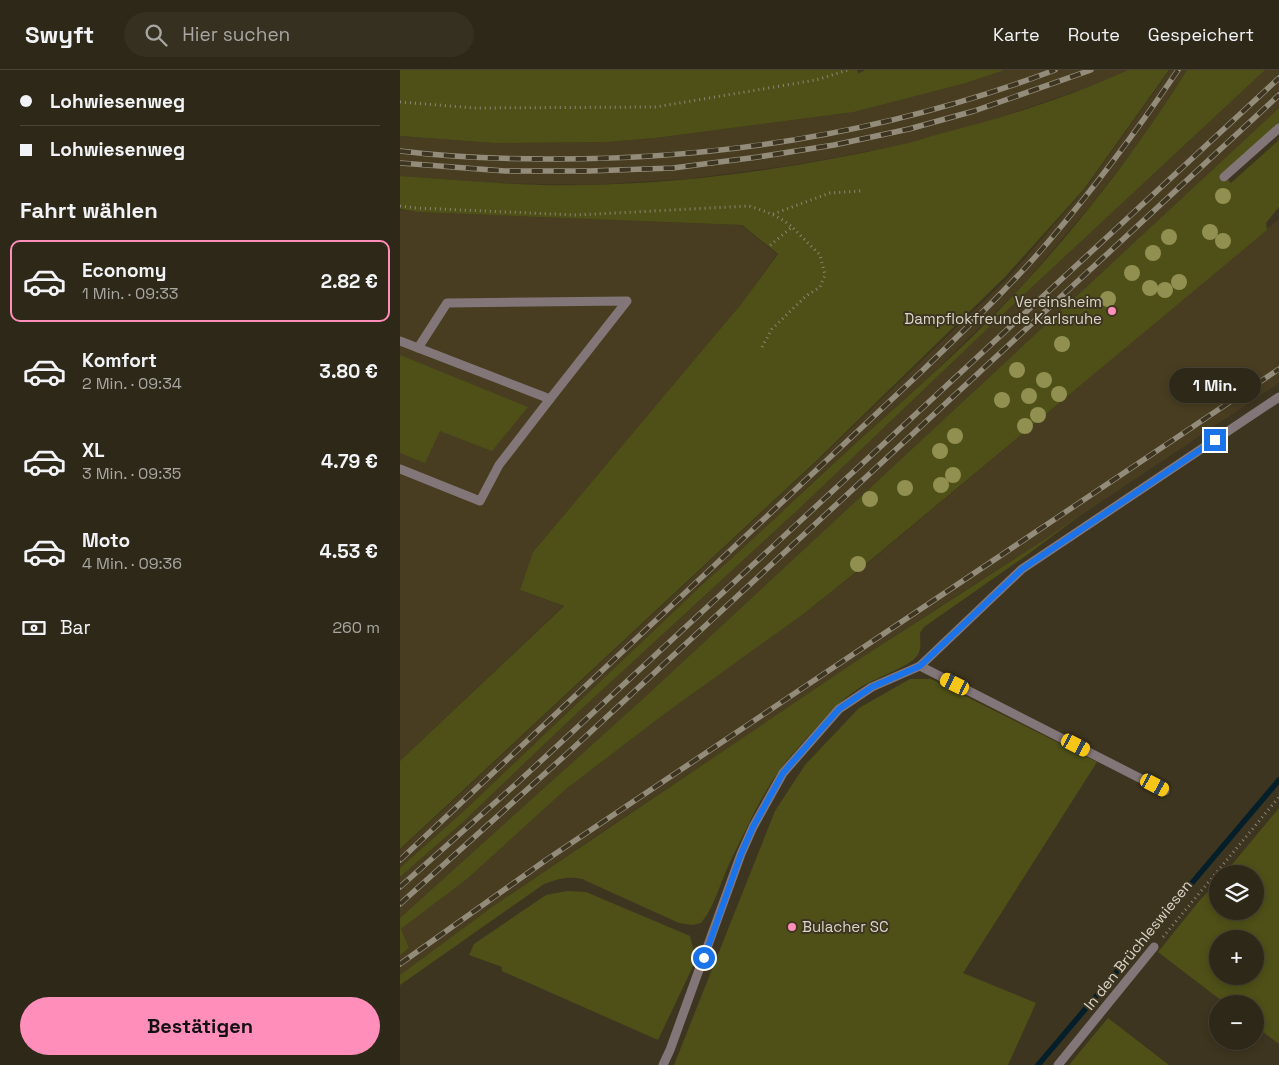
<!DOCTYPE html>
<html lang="de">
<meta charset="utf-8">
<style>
body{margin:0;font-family:"Space Grotesk",sans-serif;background:#363021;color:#f1f3f6;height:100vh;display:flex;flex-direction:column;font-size:19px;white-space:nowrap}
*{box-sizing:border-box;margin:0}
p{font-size:16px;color:#a7a6a2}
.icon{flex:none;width:28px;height:28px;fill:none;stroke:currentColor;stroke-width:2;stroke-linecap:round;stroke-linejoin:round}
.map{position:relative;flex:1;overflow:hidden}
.sheet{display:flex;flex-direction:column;background:#2e2818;width:400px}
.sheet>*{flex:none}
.top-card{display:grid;align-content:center;height:110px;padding:0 20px;background:#2e2818}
.tools{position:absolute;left:809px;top:795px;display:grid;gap:10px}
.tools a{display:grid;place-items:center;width:55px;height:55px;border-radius:50%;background:#2e2818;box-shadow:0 2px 8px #0003,0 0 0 1px #494437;font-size:25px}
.end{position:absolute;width:22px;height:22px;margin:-11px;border:6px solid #1a73e8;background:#fff;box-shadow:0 0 0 2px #fff}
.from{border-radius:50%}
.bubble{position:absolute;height:35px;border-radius:18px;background:#2e2818;box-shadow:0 2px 8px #0003,0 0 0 1px #494437;font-size:16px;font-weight:700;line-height:35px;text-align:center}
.car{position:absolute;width:15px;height:30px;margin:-15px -8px;border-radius:6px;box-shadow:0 0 4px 1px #0007;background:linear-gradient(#f5c518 24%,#345 0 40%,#f5c518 0 76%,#345 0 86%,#f5c518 0)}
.top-card b{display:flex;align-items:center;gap:18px;height:48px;font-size:19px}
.top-card b+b{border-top:1px solid #494437}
.top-card i{width:12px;height:12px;background:#f1f3f6}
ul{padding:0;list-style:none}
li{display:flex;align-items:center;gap:15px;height:82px;margin:0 10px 8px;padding:0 10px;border:2px solid transparent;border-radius:10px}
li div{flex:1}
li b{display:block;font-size:19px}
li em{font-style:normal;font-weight:700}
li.current{border-color:#ff8eba}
li>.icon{width:45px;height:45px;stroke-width:1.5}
h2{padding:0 20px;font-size:22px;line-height:60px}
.pay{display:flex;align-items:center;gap:12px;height:55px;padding:0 20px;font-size:19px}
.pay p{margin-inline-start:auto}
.button{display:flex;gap:10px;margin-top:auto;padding:10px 20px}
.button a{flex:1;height:58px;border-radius:30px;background:#ff8eba;color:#111;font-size:20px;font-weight:700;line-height:58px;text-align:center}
header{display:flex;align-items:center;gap:30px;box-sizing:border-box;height:70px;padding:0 25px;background:#2e2818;border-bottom:1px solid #494437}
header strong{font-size:24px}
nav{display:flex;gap:28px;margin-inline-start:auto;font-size:18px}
.search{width:350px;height:45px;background:#363021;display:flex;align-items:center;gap:12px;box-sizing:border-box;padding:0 18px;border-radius:28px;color:#a7a6a2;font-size:19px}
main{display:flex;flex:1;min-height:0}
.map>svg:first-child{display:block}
</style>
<header>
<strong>Swyft</strong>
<div class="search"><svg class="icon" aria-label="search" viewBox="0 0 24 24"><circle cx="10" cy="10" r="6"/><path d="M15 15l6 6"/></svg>Hier suchen</div>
<nav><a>Karte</a><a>Route</a><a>Gespeichert</a></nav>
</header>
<main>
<section class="sheet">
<div class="top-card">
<b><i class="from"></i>Lohwiesenweg</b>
<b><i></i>Lohwiesenweg</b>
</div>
<h2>Fahrt wählen</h2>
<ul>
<li class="current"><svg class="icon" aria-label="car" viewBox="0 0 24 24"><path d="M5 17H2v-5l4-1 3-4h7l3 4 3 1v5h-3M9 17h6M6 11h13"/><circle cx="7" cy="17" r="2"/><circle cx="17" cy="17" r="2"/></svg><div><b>Economy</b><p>1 Min. · 09:33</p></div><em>2.82 €</em></li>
<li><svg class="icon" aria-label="car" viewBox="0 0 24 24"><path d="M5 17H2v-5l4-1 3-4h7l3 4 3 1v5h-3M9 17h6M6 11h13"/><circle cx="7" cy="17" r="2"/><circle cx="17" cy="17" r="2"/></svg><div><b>Komfort</b><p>2 Min. · 09:34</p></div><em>3.80 €</em></li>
<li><svg class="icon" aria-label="car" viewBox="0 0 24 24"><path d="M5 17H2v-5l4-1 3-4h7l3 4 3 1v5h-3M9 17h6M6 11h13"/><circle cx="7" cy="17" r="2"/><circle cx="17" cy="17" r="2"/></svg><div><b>XL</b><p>3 Min. · 09:35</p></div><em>4.79 €</em></li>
<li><svg class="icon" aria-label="car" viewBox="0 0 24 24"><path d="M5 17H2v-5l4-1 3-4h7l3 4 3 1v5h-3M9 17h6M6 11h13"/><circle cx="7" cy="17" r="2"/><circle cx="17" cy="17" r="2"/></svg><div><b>Moto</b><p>4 Min. · 09:36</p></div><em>4.53 €</em></li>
</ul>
<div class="pay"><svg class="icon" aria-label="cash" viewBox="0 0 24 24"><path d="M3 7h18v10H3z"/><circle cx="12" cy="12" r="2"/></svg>Bar<p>260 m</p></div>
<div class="button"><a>Bestätigen</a></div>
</section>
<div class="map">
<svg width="879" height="995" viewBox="0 0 879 995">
<rect width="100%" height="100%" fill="#3e3520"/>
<g fill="#483d20">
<path d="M605 0H728L703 12 583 53 497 76 394 95 288 109 188 115 90 113 0 106V66L94 73 206 72 255 68 454 42 566 13Z"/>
<path d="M770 0H787L745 65 692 134 621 217 532 304 416 409 342 481 304 513 66 739 0 798V780L416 392 607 209 685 119Z"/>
<path d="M865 0H879V38L245 627 0 848V807L63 752 175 645 402 436 585 261Z"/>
<path d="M0 140 17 142 341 155 377 184 342 233 133 482 120 520 163 536 0 691Z"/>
<path d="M879 149V313L647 468 499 563 199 764 92 837 0 905V885L9 878 1 859 67 809 166 719 263 645 402 545 460 500Z"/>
</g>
<g fill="#4e5018" fill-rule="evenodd">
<path d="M0 0H457L459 5V3L465 0H605L566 13 454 42 255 68 206 72 94 73 0 66Z"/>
<path d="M728 0H769L684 119 605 207 415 392 0 779V691L164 536 120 520 133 482 342 233 378 184 342 155 17 142 0 139V106C63 110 125 117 189 115 291 113 395 98 495 76 511 73 527 67 543 63 606 47 669 27 728 0Z"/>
<path d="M787 0H865L585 261 402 436 175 645 63 752 0 807V798L66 739 304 513C349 475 389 434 432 395 496 336 563 280 622 216 684 149 739 77 787 0Z"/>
<path d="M879 38V54L822 104 831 113 879 70V137L866 153 867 160 460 499 402 545 263 645 166 719 67 809 1 859 9 878 0 885V848L245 627Z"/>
<path d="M0 285 128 337 92 381 40 361 25 393 0 383Z"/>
<path d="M687 440 627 485 524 557 520 563C520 571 522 579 517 586 509 597 472 609 458 619 442 629 428 644 416 658 404 671 392 684 381 698 360 727 346 760 330 792 321 811 314 838 301 853L292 855 279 853 182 809C167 806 158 809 144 814L0 915V905L92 837 163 789 458 590 647 468Z"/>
<path d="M510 609H531L697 692 563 903 636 933 608 995H274L375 741 405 695 459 638Z"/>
<path d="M879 738V974L855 956V934H826L758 882 800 830 817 812 818 841H855V804H824ZM818 869H855V906H818Z"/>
<path d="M167 821 186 822 290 866 296 890 258 970 102 901V897L69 885 74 874 146 825Z"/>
<path d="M708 948 769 995H669Z"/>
</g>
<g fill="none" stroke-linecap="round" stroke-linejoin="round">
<path stroke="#041f29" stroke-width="5.5" d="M638 995 879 710"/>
<g stroke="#8d8675" stroke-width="3" stroke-dasharray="1 4" stroke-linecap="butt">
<path d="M0 32 75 38 256 37 416 10 448 0"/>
<path d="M0 136 16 138 176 145 349 136C365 141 379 146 392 157L368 177"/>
<path d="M373 144 430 123 461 121"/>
<path d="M362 277 372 259 406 226 420 217 425 205 420 185 392 157"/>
<path d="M763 867 879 727"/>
</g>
<g stroke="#837679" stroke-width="9">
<path d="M824 107 879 58"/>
<path d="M0 271 150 329 99 395 80 431 0 399"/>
<path d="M18 278 47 233 227 231 150 329"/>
<path d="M520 596 765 721"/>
<path d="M263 995 270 980 341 784 353 757 383 703 439 639 472 617 520 596 622 499 879 327"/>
<path d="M658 995 754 877"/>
</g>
<defs>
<g id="rail">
<path d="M0 81C49 87 99 89 147 89 320 90 493 61 655 0"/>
<path d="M0 93 105 101H189L273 98 358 87 434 75 509 59 574 41 691 0"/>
<path d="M0 790 521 302C565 259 610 217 649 171 696 116 738 59 778 0"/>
<path d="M0 817 116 714 879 8"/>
<path d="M0 834 170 681 879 25"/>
<path d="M0 894 146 790 879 299"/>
</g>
</defs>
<use href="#rail" stroke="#938c7b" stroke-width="5.5"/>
<use href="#rail" stroke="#3e3520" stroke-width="4" stroke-dasharray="11" stroke-linecap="butt"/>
</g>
<g fill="#919050">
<circle cx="823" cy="126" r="8"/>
<circle cx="810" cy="162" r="8"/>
<circle cx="769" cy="167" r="8"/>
<circle cx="823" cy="171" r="8"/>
<circle cx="753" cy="183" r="8"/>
<circle cx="732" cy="203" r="8"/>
<circle cx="779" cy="212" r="8"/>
<circle cx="750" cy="218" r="8"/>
<circle cx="765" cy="220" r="8"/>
<circle cx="708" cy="229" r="8"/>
<circle cx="662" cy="274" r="8"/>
<circle cx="617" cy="300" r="8"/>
<circle cx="644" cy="310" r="8"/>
<circle cx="659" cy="324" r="8"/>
<circle cx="629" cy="326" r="8"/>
<circle cx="602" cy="330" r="8"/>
<circle cx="638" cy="345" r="8"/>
<circle cx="625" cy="356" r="8"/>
<circle cx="555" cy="366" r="8"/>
<circle cx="540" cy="381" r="8"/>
<circle cx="553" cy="405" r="8"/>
<circle cx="541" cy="415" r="8"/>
<circle cx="505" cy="418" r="8"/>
<circle cx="470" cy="429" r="8"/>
<circle cx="458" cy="494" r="8"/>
</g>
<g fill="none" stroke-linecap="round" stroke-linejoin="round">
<path stroke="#1a73e8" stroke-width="6" d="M304 888 341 784 353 757 383 703 439 639 472 617 520 596 622 499 815 370"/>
</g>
<g fill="#ff8eba" stroke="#3e3520" stroke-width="2">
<circle cx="712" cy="241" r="5"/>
<circle cx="392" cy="857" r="5"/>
</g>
<g text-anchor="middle" stroke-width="4" stroke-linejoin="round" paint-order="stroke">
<g font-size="15" fill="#dad5c8" stroke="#3e3520" text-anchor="end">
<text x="702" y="237">Vereinsheim<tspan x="702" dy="17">Dampflokfreunde Karlsruhe</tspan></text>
<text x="402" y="862" text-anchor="start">Bulacher SC</text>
</g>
<g font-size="15" fill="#dad5c8" stroke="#3e3520">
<text transform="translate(738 875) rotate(-51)" y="5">In den Brüchleswiesen</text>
</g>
</g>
</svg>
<div class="tools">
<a><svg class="icon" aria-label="layers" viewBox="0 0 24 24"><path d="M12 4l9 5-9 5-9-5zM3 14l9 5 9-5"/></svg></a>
<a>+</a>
<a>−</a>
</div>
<i class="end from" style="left:304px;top:888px"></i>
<i class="end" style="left:815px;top:370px"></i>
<div class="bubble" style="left:769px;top:298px;width:92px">1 Min.</div>
<i class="car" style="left:555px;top:614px;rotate:296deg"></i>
<i class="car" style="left:676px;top:675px;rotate:117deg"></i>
<i class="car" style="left:755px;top:715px;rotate:118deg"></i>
</div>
</main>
